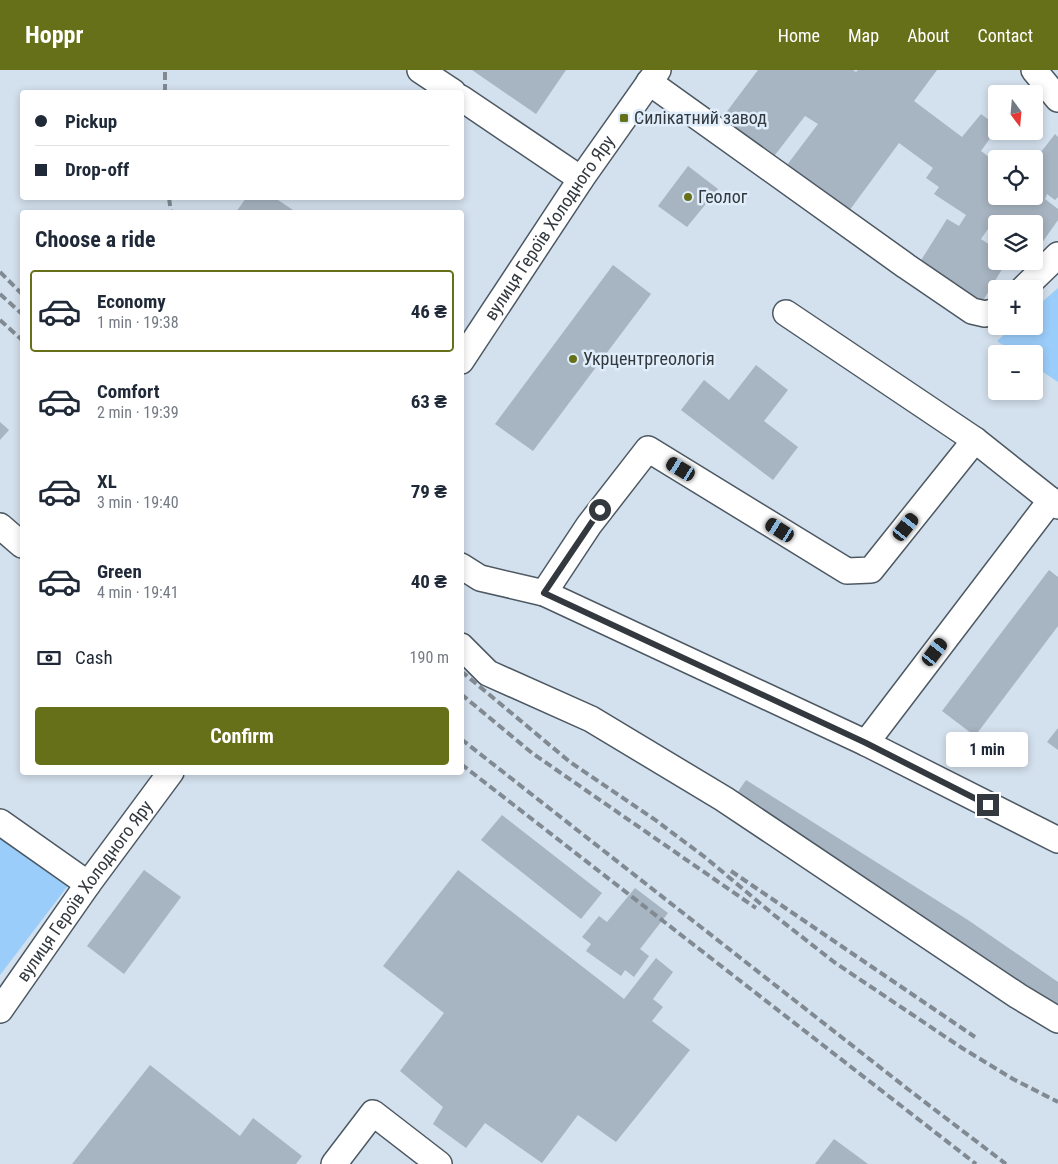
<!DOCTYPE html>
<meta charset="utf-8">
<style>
body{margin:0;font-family:"Roboto Condensed",sans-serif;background:#f6f6f7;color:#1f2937;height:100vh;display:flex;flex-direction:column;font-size:19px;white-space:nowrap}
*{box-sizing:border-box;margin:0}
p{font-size:16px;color:#747a83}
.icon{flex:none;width:28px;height:28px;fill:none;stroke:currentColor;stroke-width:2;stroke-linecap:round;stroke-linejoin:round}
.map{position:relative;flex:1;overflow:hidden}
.side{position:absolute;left:20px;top:140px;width:444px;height:565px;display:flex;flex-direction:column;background:#fff;border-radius:5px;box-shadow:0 2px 8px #0003}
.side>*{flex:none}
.guide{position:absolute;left:20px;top:20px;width:444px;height:110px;border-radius:5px;box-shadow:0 2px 8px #0003;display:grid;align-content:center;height:110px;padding:0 15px;background:#fff}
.needle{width:32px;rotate:164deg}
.fabs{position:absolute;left:988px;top:15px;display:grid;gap:10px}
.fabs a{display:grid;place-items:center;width:55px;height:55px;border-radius:5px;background:#fff;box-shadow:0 2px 8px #0003;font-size:25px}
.end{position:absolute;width:22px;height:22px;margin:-11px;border:6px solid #33393e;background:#fff;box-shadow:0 0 0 2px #fff}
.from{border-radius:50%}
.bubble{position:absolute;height:35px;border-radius:5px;background:#fff;box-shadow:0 2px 8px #0003;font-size:16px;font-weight:700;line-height:35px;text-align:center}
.car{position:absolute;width:15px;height:30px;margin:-15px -8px;border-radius:6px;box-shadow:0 0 4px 1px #0007;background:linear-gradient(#222 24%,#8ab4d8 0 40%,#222 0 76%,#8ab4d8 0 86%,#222 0)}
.guide b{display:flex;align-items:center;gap:18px;height:48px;font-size:19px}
.guide b+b{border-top:1px solid #e0e1e3}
.guide i{width:12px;height:12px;background:#1f2937}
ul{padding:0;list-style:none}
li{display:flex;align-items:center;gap:15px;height:82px;margin:0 10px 8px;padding:0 5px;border:2px solid transparent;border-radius:5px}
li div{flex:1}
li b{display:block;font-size:19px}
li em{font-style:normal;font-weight:700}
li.selected{border-color:#667019}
li>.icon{width:45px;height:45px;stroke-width:1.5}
h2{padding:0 15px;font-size:22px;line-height:60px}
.pay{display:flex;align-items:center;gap:12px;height:55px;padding:0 15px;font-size:19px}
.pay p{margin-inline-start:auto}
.button{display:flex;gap:10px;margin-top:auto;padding:10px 15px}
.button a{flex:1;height:58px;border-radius:5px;background:#667019;color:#fff;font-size:20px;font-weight:700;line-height:58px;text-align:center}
header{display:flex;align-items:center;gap:30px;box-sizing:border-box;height:70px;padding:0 25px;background:#667019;color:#fff}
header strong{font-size:24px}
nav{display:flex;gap:28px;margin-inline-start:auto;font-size:18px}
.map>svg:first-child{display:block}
</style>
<header>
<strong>Hoppr</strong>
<nav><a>Home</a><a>Map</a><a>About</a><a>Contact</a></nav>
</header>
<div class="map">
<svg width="1058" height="1094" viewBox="0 0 1058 1094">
<rect width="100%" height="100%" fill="#d3e0ed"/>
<g fill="#9bcdfa">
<path d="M1058 218V312L1034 296V284H1016L997 271 1014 256H1034V239Z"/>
<path d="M0 762 73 809 0 905Z"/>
</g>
<g fill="#a7b4c1">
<path d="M472 0H566L536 44Z"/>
<path d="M758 0H853L856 2 858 0H937L914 31 962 67 981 44 996 55V60L981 81 996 92V126H1034V108L1036 105 1034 103V91L1055 64 1058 67V127L1055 130 1047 124 1045 129 1058 139V150L1039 177 1034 173V154H1008L997 146 981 169 996 179V191H1007L981 234 918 195 947 149 959 156 966 145 934 124 939 117 926 108 933 98 899 73 849 141 787 95 818 54 805 46 775 85 722 48Z"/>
<path d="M688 96 718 119 687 157 658 136Z"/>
<path d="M246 128H275L296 142H236Z"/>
<path d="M613 195 651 224 533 381 495 354Z"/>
<path d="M756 295 788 320 764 351 798 377 773 410 681 340 704 310 729 330Z"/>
<path d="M0 352 9 360 0 370Z"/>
<path d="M1049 500 1058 507V556L975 666 942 641Z"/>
<path d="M1058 658V680L1047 672Z"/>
<path d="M746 710 968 850 1058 912V940L733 729Z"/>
<path d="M502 745 602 823 581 849 481 770Z"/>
<path d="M144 800 181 827 124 904 87 876Z"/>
<path d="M458 800 624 929 656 888 673 902 653 929 663 937 652 951 690 980 616 1072 578 1045 542 1093 485 1053 466 1078 433 1054 443 1037 400 1001 444 943 383 896Z"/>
<path d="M635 818 668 843 640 879 649 886 634 907 625 900 621 906 586 881 591 874 582 867 599 846 607 852Z"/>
<path d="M150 995 240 1066 253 1048 302 1086 296 1094H72Z"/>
<path d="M834 1069 868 1094H815Z"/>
</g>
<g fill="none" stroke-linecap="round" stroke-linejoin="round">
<defs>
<g id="minor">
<path d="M420 0 453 22"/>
<path d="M1034 0 1058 29"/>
<path d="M649 12 906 196 972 241 985 244 996 241"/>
<path d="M461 28 581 109"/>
<path d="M1023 219 1058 185"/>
<path id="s1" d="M461 291 581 109 658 0"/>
<path d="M975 370 1058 436"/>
<path d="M0 456 22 475"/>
<path d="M461 496 480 508 544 523 866 673 1058 770"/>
<path d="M544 523 589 455 648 379 847 501 871 500 975 370 786 243"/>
<path d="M461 576 488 603 591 649 724 729 1018 926 1058 950"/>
<path d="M866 673 1051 430"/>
<path d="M0 752 88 814"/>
<path id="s2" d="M0 940 88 814 171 702"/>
<path d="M334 1094 373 1043 439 1094"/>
</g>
</defs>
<use href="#minor" stroke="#4c5862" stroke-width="28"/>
<use href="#minor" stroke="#fff" stroke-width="25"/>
<g stroke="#818a93" stroke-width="4" stroke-dasharray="8 4" stroke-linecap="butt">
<path d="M165 22V0"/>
<path d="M169 128 171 142"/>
<path d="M0 202 22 224"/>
<path d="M0 224 22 244"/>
<path d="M0 250 22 270"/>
<path d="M461 601 570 692 654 749 706 788 774 845 834 892 962 978 1013 1009 1058 1032"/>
<path d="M461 624 532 683 756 838"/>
<path d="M461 669 909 1020 1006 1094"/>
<path d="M461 694 976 1094"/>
<path d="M731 801 975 967"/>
</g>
</g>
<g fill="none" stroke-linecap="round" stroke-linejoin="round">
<path stroke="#33393e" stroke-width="6" d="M600 440 544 523 866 673 988 735"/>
</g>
<g fill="#667019" stroke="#e0edfa" stroke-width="2">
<rect x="619" y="43" width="10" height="10" rx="2.5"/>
<circle cx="688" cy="127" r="5"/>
<circle cx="573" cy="289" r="5"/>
</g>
<g text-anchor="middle" stroke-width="5" stroke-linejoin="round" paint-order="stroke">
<g font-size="18" fill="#33393e" stroke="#e0edfa" text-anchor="start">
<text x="634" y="54">Силікатний завод</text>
<text x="698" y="133">Геолог</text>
<text x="583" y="295">Укрцентргеологія</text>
</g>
<g font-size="18" fill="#33393e" stroke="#e0edfa">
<text dy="6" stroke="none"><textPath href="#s1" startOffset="160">вулиця Героїв Холодного Яру</textPath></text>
<text dy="6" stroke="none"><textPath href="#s2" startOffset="146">вулиця Героїв Холодного Яру</textPath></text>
</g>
</g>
</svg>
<div class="fabs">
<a><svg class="needle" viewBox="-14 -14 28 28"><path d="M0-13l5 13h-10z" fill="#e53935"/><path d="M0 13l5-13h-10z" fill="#747a83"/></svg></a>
<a><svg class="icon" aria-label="locate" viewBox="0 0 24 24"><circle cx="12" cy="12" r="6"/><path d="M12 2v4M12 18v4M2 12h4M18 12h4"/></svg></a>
<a><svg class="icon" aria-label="layers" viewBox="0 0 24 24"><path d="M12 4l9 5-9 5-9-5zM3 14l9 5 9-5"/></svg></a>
<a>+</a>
<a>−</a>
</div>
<i class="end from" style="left:600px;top:440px"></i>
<i class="end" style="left:988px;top:735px"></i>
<div class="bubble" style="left:946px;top:662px;width:82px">1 min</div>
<i class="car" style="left:681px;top:399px;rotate:301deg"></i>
<i class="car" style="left:906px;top:457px;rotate:39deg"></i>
<i class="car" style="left:780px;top:460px;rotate:302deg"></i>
<i class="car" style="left:935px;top:582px;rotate:37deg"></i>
<div class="guide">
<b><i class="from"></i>Pickup</b>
<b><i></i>Drop-off</b>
</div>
<section class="side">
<h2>Choose a ride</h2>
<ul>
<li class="selected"><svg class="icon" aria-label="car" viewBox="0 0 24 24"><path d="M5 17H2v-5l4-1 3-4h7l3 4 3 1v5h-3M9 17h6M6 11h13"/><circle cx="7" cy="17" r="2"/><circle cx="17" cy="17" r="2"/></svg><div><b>Economy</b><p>1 min · 19:38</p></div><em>46 ₴</em></li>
<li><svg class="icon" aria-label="car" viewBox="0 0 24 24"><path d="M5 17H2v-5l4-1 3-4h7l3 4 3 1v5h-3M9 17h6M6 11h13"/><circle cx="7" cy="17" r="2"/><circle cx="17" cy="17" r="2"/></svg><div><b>Comfort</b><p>2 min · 19:39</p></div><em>63 ₴</em></li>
<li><svg class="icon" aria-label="car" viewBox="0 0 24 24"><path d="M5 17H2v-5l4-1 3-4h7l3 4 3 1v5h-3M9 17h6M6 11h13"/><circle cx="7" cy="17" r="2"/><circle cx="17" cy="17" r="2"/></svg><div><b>XL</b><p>3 min · 19:40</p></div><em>79 ₴</em></li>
<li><svg class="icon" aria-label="car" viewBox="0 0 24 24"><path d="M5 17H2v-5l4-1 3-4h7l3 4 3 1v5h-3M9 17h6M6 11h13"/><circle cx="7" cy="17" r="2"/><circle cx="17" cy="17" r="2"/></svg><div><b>Green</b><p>4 min · 19:41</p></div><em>40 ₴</em></li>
</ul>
<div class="pay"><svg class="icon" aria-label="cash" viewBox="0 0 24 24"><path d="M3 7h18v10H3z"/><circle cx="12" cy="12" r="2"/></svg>Cash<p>190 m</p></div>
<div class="button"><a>Confirm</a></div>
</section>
</div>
